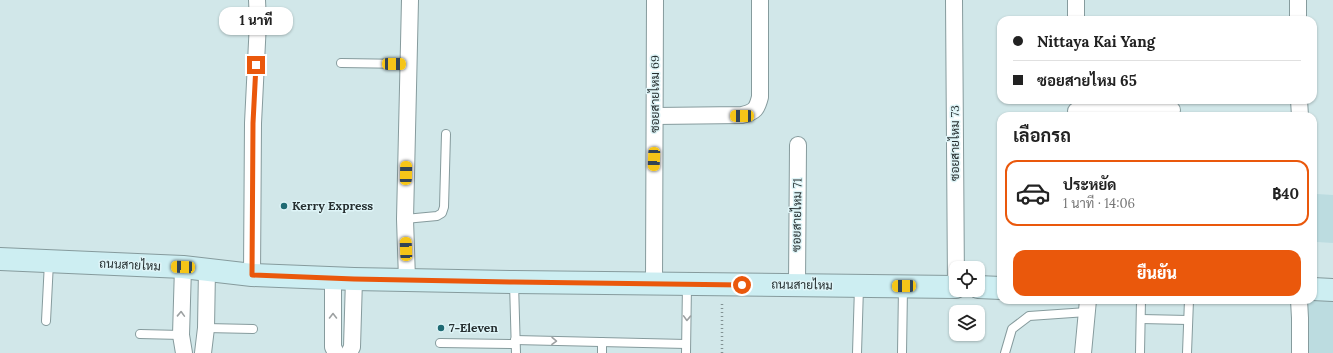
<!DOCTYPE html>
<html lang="th">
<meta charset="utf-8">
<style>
body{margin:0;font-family:Lora,Sarabun,serif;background:#f6f6f6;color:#222;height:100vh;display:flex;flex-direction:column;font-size:15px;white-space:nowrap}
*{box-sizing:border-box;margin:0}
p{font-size:13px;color:#767676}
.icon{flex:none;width:22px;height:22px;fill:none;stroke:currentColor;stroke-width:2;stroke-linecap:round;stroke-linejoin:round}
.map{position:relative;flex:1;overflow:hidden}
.sheet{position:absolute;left:997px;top:112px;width:320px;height:192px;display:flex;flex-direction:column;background:#fff;border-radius:12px;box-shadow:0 1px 3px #0004}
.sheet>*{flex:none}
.guide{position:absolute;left:997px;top:16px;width:320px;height:88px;border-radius:12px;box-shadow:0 1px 3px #0004;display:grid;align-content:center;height:88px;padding:0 16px;background:#fff}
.fabs{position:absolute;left:949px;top:261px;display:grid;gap:8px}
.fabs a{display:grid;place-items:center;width:36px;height:36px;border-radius:8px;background:#fff;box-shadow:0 1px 3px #0004;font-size:20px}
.end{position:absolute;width:18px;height:18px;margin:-9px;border:5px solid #ea580c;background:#fff;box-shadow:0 0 0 2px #fff}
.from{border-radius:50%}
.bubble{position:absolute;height:28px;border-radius:12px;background:#fff;box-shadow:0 1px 3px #0004;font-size:13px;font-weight:800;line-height:28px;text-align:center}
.car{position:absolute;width:12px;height:24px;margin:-12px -6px;border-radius:5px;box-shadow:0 0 3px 1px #0007;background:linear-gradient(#f5c518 24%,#345 0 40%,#f5c518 0 76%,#345 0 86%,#f5c518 0)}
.guide b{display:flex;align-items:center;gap:14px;height:38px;font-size:15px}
.guide b+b{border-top:1px solid #e0e0e0}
.guide i{width:10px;height:10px;background:#222}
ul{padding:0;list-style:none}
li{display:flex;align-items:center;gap:12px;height:66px;margin:0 8px 6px;padding:0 8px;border:2px solid transparent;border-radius:12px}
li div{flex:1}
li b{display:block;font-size:15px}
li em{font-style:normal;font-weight:800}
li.current{border-color:#ea580c}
li>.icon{width:36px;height:36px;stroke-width:1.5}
h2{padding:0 16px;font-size:18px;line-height:48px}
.button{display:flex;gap:8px;margin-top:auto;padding:8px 16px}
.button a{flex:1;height:46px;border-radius:12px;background:#ea580c;color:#fff;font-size:16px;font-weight:800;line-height:46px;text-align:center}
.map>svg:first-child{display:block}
</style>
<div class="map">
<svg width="1333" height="353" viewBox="0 0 1333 353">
<rect width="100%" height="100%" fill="#d1e7e9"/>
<g fill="#bcdce0">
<path d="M1317 194 1333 195V243L1317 242Z"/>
<path d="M1333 297V353H1302V300H1313Z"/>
</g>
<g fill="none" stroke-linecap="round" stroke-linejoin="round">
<defs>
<g id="lane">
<path d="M341 63 408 64"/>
<path d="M405 219 437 216 442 213 444 207 446 134"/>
<path d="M514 283 516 353"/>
<path d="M1141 319 1188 320"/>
<path d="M46 321 49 262"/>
<path d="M206 328 253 329"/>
<path d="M140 334 181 335"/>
<path d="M515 340 686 344"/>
<path d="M602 342V353"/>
<path d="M440 343 515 344"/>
<path d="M686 353 687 284"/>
<path d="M857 353 859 287"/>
<path d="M902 353 903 288"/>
<path d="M1005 353 1012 329 1029 316 1087 312"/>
<path d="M1140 353 1141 300"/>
<path d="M1187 353 1189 300"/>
</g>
<g id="street">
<path d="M954 0 956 287"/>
<path d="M1298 0V20"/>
<path d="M1076 20V0"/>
<path d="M1299 100 1300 116"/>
<path d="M1076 111 1172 110"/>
<path d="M655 116 742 115C755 112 757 109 760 97V0"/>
<path d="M183 267 181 335 184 353"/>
<path d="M252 275 253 123 258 22 257 0"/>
<path d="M333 278V347L336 353"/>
<path d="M407 279 405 219 410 0"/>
<path d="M654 283 655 0"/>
<path d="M797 285 798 145"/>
<path d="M1299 300 1300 318V353"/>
<path d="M203 353 206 328 207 269"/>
<path d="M349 353 352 347 354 279"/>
<path d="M1083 353 1088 300"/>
</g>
<g id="secondary">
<path d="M0 259 183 267 252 275 354 279 514 282 956 287"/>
<path d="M978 287 1001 288"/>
<path d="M1313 289 1333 290"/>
</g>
</defs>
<use href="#lane" stroke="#869b9d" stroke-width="10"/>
<use href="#street" stroke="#869b9d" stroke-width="18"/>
<use href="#secondary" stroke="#869b9d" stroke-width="24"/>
<path stroke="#829294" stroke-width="2.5" stroke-dasharray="1 3" stroke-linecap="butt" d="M722 304V353"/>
<use href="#lane" stroke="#fff" stroke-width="8"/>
<use href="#street" stroke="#fff" stroke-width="16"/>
<use href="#secondary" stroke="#cdeef2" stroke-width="22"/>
</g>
<defs><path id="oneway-chevron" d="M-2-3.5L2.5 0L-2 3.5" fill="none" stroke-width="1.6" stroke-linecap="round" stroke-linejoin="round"/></defs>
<g stroke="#9da1a2">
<use href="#oneway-chevron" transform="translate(181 314) rotate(-88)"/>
<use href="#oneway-chevron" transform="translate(333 316) rotate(-90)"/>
<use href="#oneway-chevron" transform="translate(687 318) rotate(92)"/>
<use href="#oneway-chevron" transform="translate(554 341) rotate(1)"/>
</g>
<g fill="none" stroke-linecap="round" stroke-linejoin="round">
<path stroke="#ea580c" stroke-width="5" d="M256 65 253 123 252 275 354 279 514 282 742 285"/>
</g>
<g fill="#1f6a73" stroke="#def4f7" stroke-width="1.5">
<circle cx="284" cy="206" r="4"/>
<circle cx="441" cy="328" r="4"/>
</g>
<g text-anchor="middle" stroke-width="3" stroke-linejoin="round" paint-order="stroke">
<g font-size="12" fill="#262f30" stroke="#def4f7">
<text transform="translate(655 94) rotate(-90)" y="4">ซอยสายไหม 69</text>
<text transform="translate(955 143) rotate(-90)" y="4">ซอยสายไหม 73</text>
<text transform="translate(797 215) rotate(-89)" y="4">ซอยสายไหม 71</text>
<text transform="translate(130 265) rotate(3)" y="4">ถนนสายไหม</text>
<text transform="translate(802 285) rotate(1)" y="4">ถนนสายไหม</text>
</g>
<g font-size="12" font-weight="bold" fill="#262f30" stroke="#def4f7" text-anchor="start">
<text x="292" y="210">Kerry Express</text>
<text x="449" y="332">7-Eleven</text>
</g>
</g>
</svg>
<div class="fabs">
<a><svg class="icon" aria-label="locate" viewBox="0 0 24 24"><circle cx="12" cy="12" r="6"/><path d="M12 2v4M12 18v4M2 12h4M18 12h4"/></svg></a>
<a><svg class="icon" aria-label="layers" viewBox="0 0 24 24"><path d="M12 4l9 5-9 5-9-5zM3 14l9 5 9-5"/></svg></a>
</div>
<i class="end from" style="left:742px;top:285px"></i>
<i class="end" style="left:256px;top:65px"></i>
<div class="bubble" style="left:219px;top:7px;width:74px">1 นาที</div>
<i class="car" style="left:394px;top:64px;rotate:91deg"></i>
<i class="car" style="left:742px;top:116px;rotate:270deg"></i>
<i class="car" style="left:654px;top:159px;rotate:182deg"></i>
<i class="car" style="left:406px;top:173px;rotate:1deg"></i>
<i class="car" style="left:406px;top:249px;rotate:358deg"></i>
<i class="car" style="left:183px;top:267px;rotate:272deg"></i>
<i class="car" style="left:904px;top:286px;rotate:269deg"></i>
<div class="guide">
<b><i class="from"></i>Nittaya Kai Yang</b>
<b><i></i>ซอยสายไหม 65</b>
</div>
<section class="sheet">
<h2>เลือกรถ</h2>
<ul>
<li class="current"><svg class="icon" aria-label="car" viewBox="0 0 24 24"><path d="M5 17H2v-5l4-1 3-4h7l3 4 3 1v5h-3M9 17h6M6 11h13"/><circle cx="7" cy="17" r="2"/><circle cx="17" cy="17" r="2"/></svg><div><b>ประหยัด</b><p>1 นาที · 14:06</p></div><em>฿40</em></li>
</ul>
<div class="button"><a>ยืนยัน</a></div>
</section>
</div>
